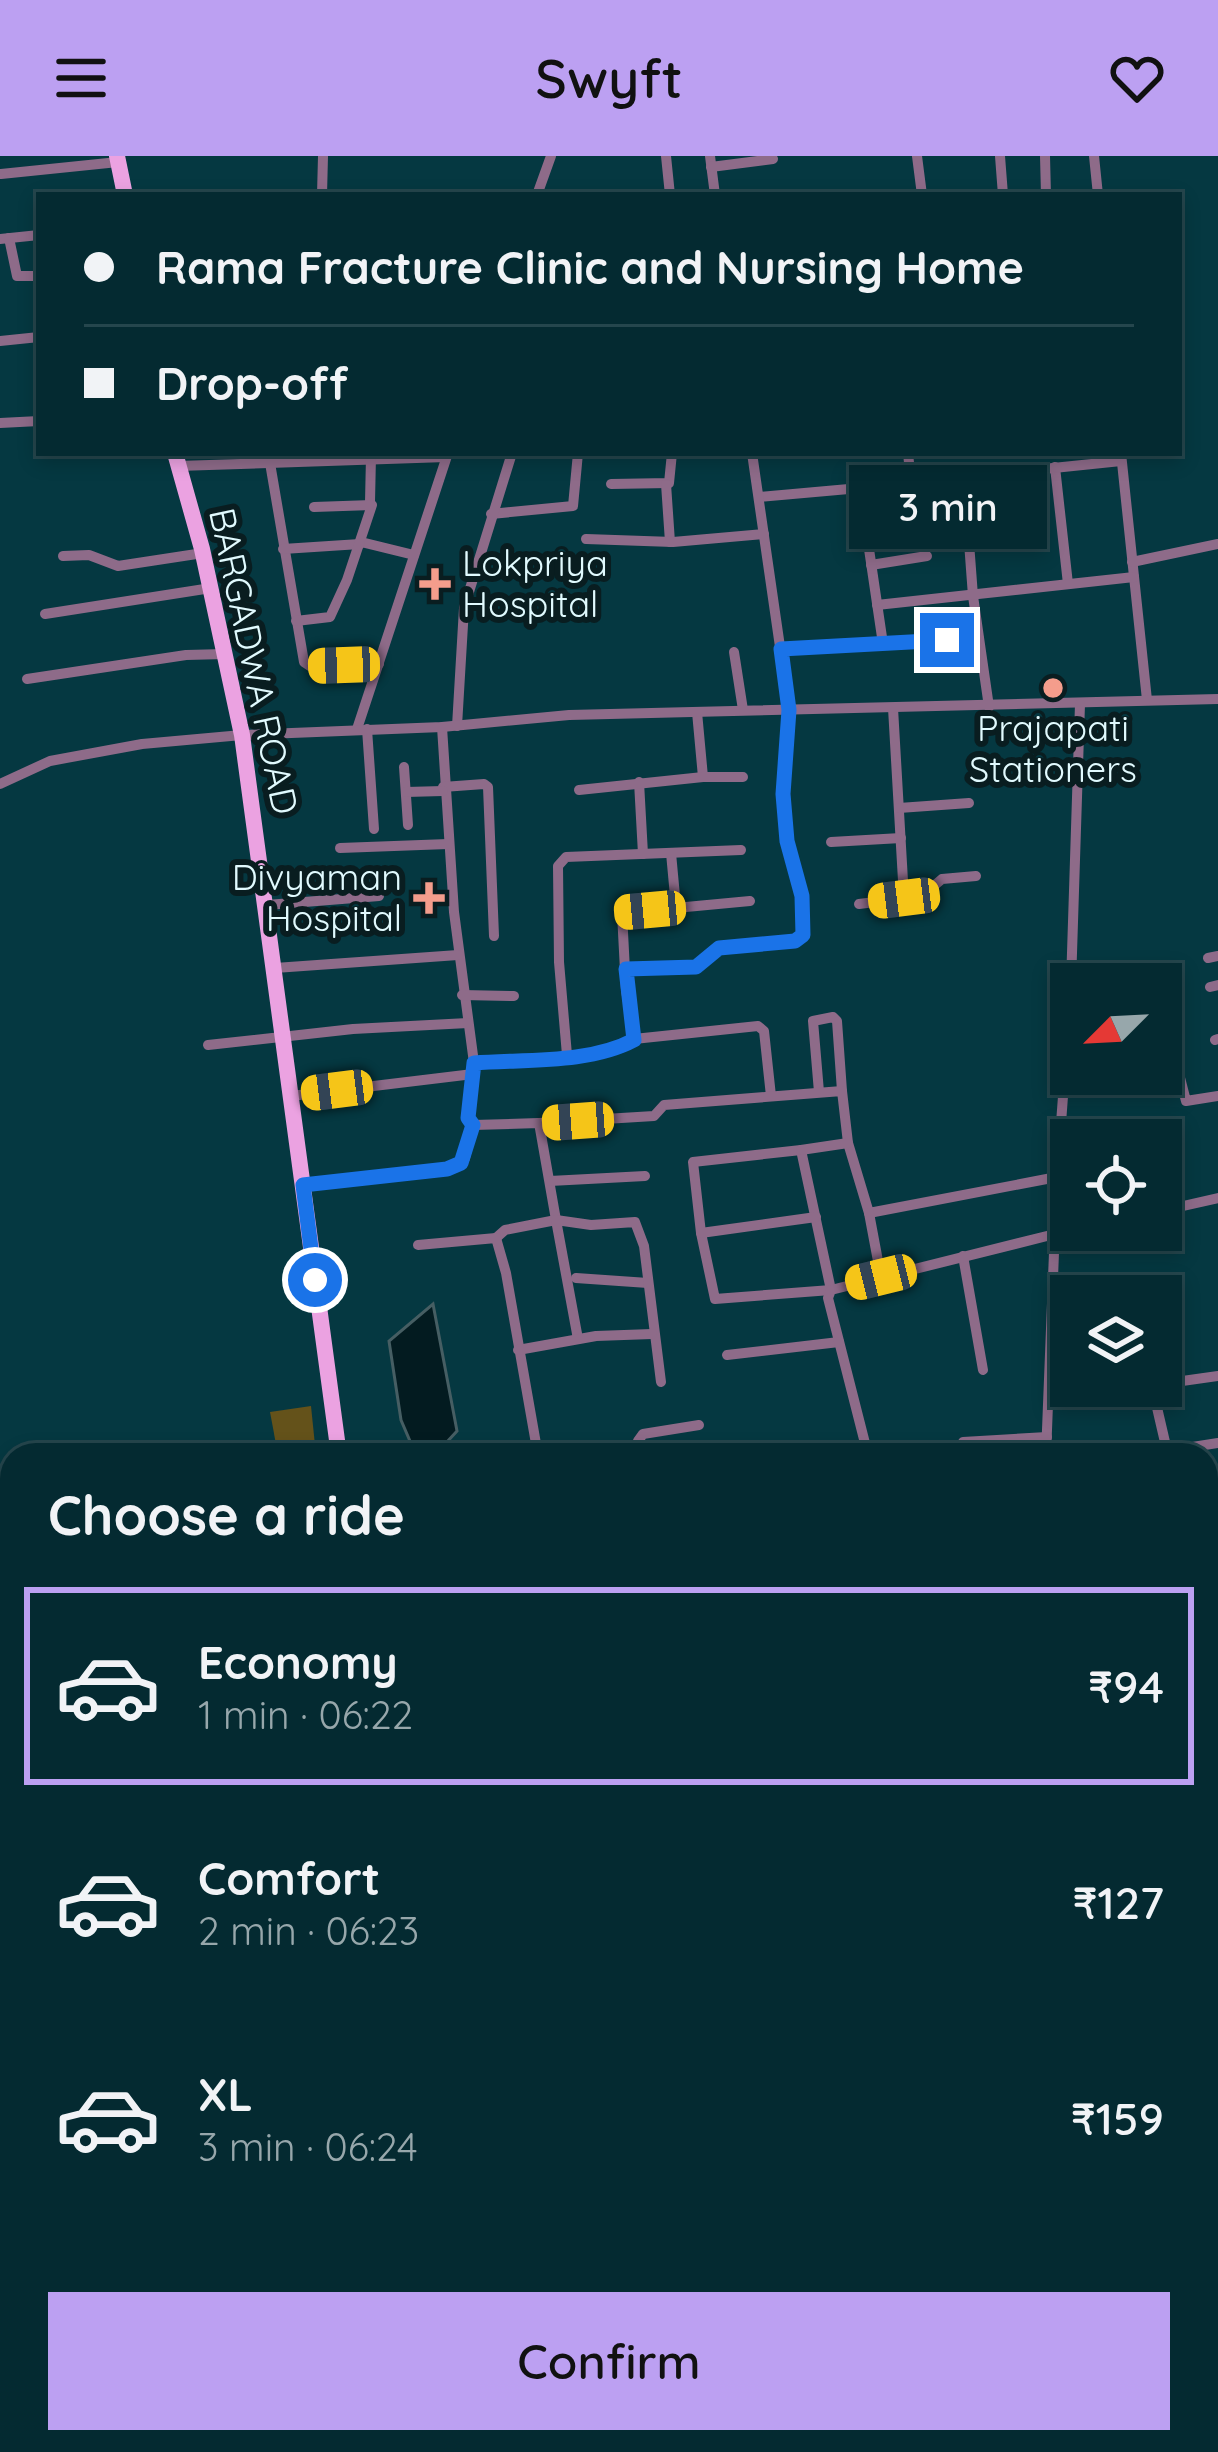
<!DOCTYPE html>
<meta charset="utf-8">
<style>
body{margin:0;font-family:Quicksand,sans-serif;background:#0d3239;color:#f1f3f6;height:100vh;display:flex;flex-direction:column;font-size:45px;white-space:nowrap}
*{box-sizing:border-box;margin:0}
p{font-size:39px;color:#97a7ab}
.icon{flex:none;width:66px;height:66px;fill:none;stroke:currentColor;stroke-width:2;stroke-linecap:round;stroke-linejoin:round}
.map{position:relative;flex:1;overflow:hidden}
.side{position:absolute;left:0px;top:1287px;width:1218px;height:1011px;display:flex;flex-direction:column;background:#042a31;border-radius:36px 36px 0 0;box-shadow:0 6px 18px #0003,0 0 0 3px #25464d}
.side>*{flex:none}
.banner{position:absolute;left:36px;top:36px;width:1146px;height:264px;border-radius:0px;box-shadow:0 6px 18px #0003,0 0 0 3px #25464d;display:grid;align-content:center;height:264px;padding:0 48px;background:#042a31}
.needle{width:78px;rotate:246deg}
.fabs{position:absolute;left:1050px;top:807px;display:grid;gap:24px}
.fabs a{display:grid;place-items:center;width:132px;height:132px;border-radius:0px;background:#042a31;box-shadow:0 6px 18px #0003,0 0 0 3px #25464d;font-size:60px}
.end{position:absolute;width:54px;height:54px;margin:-27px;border:15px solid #1a73e8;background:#fff;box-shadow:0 0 0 6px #fff}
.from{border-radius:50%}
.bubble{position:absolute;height:84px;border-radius:0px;background:#042a31;box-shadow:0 6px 18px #0003,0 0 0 3px #25464d;font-size:39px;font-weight:600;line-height:84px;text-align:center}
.car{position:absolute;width:36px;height:72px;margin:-36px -18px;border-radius:15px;box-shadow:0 0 9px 3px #0007;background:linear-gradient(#f5c518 24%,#345 0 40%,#f5c518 0 76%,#345 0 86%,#f5c518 0)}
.banner b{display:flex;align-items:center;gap:42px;height:114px;font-size:45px}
.banner b+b{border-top:3px solid #25464d}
.banner i{width:30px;height:30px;background:#f1f3f6}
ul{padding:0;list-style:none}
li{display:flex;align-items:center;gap:36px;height:198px;margin:0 24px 18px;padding:0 24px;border:6px solid transparent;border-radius:0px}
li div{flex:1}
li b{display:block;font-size:45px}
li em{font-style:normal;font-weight:600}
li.current{border-color:#bca0f2}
li>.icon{width:108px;height:108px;stroke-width:1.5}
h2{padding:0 48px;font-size:54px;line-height:144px}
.cta{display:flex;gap:24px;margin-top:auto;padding:24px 48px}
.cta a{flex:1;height:138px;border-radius:0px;background:#bca0f2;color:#111;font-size:48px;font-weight:600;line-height:138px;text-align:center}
header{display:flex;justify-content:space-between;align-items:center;height:156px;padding:0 48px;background:#bca0f2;color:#111;font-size:54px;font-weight:600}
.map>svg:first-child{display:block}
</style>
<header><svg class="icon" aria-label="menu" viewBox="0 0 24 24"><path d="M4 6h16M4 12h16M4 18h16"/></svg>Swyft<svg class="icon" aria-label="heart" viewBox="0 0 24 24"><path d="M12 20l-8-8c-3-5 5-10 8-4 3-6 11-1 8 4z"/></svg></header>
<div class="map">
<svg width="1218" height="2296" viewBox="0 0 1218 2296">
<rect width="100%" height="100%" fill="#053841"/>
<g fill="#64521a">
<path d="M311 1250 316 1299H278L270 1256Z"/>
<path d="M12 1472V1792H0V1541Z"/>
<path d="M1206 2080 1218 2090V2238L1206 2241Z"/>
</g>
<path fill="#031b20" stroke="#465e63" stroke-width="3" d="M433 1148 457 1275 435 1299H416L401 1264 389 1185Z"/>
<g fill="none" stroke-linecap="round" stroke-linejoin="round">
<g stroke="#8e6b89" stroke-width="10">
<path d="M666 0 670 39"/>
<path d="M710 0 715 39"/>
<path d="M917 0 922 39"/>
<path d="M1000 0 1003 39"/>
<path d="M1045 0 1046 39"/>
<path d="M1094 0 1098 39"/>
<path d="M711 11 773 3"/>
<path d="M1 18 118 6"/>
<path d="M322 39 323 0"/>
<path d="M537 39 551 0"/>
<path d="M9 82 17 120H39"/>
<path d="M0 83 39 79"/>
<path d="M0 185 39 181"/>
<path d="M0 267 39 265"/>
<path d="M908 297 911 326"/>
<path d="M1121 297 1147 544"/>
<path d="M270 307 304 506 310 510 379 508"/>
<path d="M178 310 446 301"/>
<path d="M1055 311 1068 428"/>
<path d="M964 319 973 440 989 551"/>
<path d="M611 328 669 327 672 297"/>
<path d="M666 328 670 386"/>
<path d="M759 341 860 332"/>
<path d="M370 346 371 300"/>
<path d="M491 358 573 350 578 297"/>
<path d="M866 374 967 364"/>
<path d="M586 383 673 386 764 378"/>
<path d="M361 386 414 399"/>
<path d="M283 393 360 388"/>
<path d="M63 400 89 399 118 410 203 397"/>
<path d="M1132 406 1218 388"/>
<path d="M871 409 927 400"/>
<path d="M877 449 1134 421"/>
<path d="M45 458 211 432"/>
<path d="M296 465 330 461 347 424 372 349 314 351"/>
<path d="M979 483 883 488 860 332 1121 305"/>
<path d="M781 493 883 488"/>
<path d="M734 496 743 554"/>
<path d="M27 523 186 499 225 498"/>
<path d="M893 552 904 742"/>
<path d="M697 556 703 621"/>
<path d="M457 570 464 452 512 297"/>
<path d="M442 571 454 756 474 907 468 962 473 969 539 967 556 1064 505 1074 496 1082"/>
<path d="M357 573 448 297"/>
<path d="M367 573 374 673"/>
<path d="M404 611 408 669"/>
<path d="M639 626 643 698"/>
<path d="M0 628 50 605 142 588 242 579 442 571 569 559 1218 543"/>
<path d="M443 631 484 628 488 631 494 780"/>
<path d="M579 634 703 621H743"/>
<path d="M406 636 443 635"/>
<path d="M899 652 969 647"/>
<path d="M831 686 901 682"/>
<path d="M340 692 448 688"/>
<path d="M671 697 676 751"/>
<path d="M859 748 922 740 942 723 976 720"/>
<path d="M267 749 379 740"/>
<path d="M1208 802 1218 800"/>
<path d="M275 812 458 799"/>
<path d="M626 813 696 811 719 792 795 785 805 774 802 740 787 685 783 638 789 553 752 297"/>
<path d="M1071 828 1080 548"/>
<path d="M1210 831 1218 829"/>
<path d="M462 839 514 840"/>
<path d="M1161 848 1186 945 1218 940"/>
<path d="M634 883 626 834 622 757 750 745"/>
<path d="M1215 884 1218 883"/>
<path d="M208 889 353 873 468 867"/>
<path d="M567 899 559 806 558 710 566 701 741 694"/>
<path d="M474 907C525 903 589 908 634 883L758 870 764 875 771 940"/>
<path d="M819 936 813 865 833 861 837 865 842 935"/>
<path d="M291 940 473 918"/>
<path d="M539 967 654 960 664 949 842 935 848 987 869 1057 1057 1021"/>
<path d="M801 994 831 1134 715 1143 701 1077 693 1006Z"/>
<path d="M801 994 848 987"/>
<path d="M550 1025 645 1020"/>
<path d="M303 1029 455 1011 465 1002 473 969"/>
<path d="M1161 1055 1218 1042"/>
<path d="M869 1057 881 1121"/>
<path d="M701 1077 816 1061"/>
<path d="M418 1089 496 1082 506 1117 538 1299"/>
<path d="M963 1100 983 1214"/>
<path d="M576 1122 648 1127"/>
<path d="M578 1183 556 1064 591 1069 635 1066 644 1090 661 1226"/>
<path d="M518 1194 596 1180 652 1178"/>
<path d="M727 1199 839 1186"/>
<path d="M1161 1228 1218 1220"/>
<path d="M1152 1230 1168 1299"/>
<path d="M1049 1243 1143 1230"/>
<path d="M963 1286 1047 1281"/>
<path d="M1167 1295 1218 1287"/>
<path d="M639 1299 638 1285 643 1278 699 1269"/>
<path d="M868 1299 828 1142 831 1134 1055 1078"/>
<path d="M1046 1299 1057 1021 1071 833"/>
<path d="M1206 1358 1218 1356"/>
<path d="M1206 1456 1218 1505"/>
<path d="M1206 1663 1218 1661"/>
<path d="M1206 1733 1218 1731"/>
<path d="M1206 1797 1218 1795"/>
<path d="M0 1886 12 1884"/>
<path d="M0 1937 12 1936"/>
<path d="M0 1990 12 1988"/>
<path d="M0 2054 12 2053"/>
<path d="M314 2286 319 2296"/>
<path d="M1142 2286 1145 2296"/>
<path d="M618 2296 644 2290"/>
<path d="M844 2296 895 2286"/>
<path d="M1033 2296 1037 2286"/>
</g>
<g stroke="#8e6b89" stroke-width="14">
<path d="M0 1424 12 1428"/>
<path d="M1206 1575 1218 1572"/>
<path d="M1206 1891 1218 1896"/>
</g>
<g stroke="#eba2e1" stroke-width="16">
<path d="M117 0 125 39"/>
<path d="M175 297 202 393 242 579 339 1299"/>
<path d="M472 2286 473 2296"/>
</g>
</g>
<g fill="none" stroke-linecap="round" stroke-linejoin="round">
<path stroke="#1a73e8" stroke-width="15" d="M315 1124 303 1029 447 1013 461 1007 473 969 468 962 474 907C525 903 589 908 634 884L626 813 696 811 719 792 795 785 803 779 802 740 787 685 783 638 789 554 781 493 947 484"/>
</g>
<g fill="#f49d8c" stroke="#091d20" stroke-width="4.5">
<path d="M429 410h12v12h12v12h-12v12h-12v-12h-12v-12h12z"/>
<circle cx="1053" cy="532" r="12"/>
<path d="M423 724h12v12h12v12h-12v12h-12v-12h-12v-12h12z"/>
</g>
<g text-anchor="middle" stroke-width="12" stroke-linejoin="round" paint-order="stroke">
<g font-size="36" fill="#e1fafe" stroke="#091d20" text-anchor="start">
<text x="462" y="420">Lokpriya<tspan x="462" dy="41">Hospital</tspan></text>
<text x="1053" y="585" text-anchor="middle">Prajapati<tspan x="1053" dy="41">Stationers</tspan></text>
<text x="402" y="734" text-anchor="end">Divyaman<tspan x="402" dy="41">Hospital</tspan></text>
</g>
<g font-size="36" fill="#e1fafe" stroke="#091d20">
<text transform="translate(254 505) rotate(78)" y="13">BARGADWA ROAD</text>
</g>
</g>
</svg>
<div class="fabs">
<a><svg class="needle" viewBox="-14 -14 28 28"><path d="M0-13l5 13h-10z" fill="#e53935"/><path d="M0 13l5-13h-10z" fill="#97a7ab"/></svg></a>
<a><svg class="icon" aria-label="locate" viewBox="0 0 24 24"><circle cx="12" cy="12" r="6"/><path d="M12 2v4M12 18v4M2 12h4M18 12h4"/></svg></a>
<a><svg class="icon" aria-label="layers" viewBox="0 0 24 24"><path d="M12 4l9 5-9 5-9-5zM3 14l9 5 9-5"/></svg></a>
</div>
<i class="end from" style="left:315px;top:1124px"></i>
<i class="end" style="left:947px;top:484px"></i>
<div class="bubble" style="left:849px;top:309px;width:198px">3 min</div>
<i class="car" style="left:344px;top:509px;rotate:268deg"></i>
<i class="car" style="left:904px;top:742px;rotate:263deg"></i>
<i class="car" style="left:650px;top:754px;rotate:265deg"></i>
<i class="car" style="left:337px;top:934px;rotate:263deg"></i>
<i class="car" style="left:578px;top:965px;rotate:266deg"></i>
<i class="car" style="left:881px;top:1121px;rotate:256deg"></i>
<div class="banner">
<b><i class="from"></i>Rama Fracture Clinic and Nursing Home</b>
<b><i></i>Drop-off</b>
</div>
<section class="side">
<h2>Choose a ride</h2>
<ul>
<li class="current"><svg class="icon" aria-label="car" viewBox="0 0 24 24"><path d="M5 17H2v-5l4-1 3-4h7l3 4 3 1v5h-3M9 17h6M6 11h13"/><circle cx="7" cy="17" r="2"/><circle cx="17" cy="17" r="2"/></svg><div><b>Economy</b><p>1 min · 06:22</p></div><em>₹94</em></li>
<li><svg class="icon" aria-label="car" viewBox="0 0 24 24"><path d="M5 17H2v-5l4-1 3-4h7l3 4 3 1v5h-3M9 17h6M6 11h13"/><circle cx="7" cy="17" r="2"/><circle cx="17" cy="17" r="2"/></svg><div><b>Comfort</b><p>2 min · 06:23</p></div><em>₹127</em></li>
<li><svg class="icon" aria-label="car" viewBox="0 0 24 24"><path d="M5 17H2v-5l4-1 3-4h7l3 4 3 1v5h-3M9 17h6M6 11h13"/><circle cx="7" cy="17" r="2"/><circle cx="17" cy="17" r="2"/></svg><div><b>XL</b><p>3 min · 06:24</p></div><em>₹159</em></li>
</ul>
<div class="cta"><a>Confirm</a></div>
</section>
</div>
